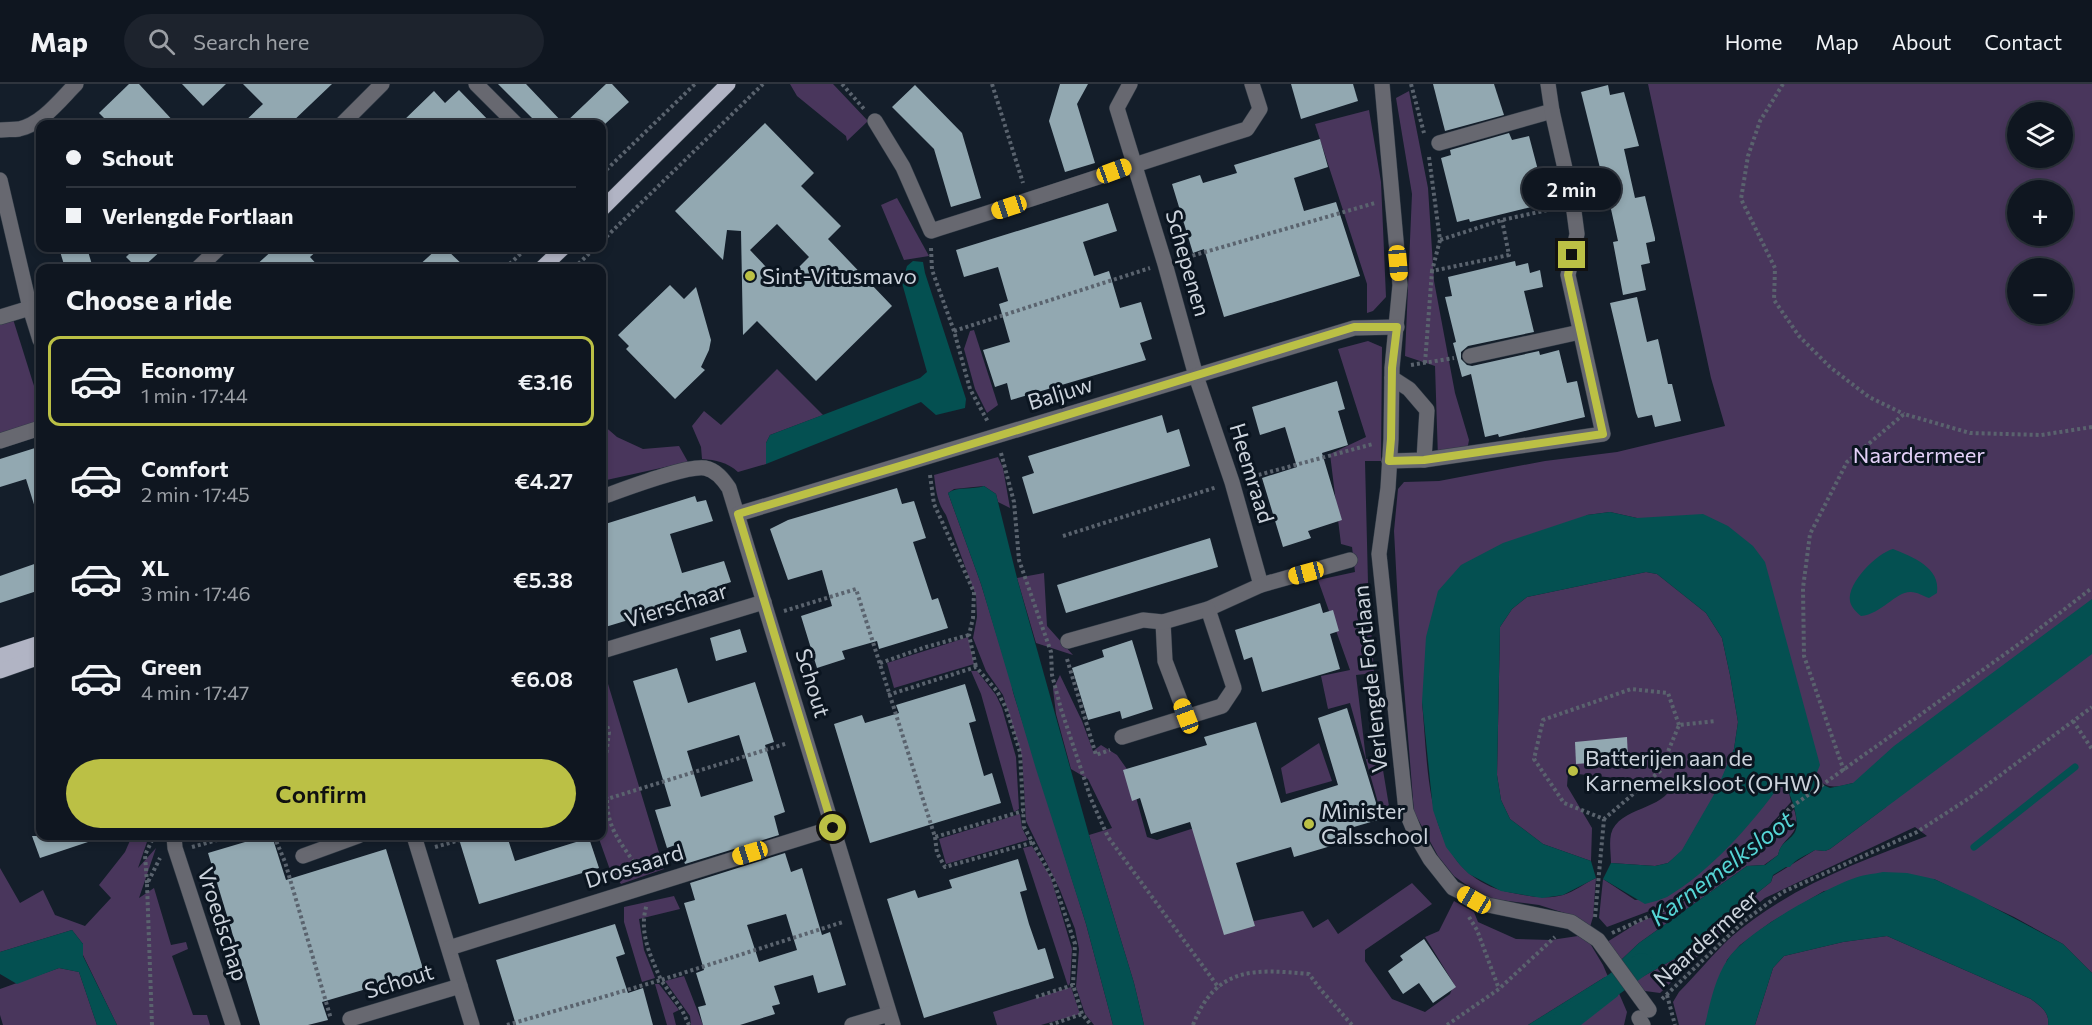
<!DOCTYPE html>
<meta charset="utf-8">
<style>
body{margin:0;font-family:Commissioner,sans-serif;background:#1d232d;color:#f1f3f6;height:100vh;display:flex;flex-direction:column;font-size:22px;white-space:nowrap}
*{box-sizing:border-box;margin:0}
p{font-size:20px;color:#9b9fa5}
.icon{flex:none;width:33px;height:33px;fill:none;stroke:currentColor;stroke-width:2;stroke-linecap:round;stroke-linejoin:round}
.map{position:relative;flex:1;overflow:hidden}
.details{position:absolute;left:36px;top:180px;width:570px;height:576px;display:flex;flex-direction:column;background:#0f1620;border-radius:12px;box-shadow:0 3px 9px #0003,0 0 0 2px #2f353e}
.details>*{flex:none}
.banner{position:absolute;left:36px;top:36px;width:570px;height:132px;border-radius:12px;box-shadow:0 3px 9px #0003,0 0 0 2px #2f353e;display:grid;align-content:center;height:132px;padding:0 30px;background:#0f1620}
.controls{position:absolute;left:2007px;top:18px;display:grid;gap:12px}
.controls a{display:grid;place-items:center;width:66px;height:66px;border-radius:50%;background:#0f1620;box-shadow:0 3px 9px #0003,0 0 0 2px #2f353e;font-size:30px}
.end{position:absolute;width:27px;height:27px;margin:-14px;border:8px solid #bbc045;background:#111;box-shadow:0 0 0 3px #111}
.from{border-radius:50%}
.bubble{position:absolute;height:42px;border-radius:21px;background:#0f1620;box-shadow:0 3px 9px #0003,0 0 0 2px #2f353e;font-size:20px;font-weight:600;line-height:42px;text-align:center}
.car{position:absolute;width:18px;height:36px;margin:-18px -9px;border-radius:8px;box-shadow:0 0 4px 2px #0007;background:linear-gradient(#f5c518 24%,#345 0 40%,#f5c518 0 76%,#345 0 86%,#f5c518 0)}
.banner b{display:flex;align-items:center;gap:21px;height:57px;font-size:22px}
.banner b+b{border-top:2px solid #2f353e}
.banner i{width:15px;height:15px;background:#f1f3f6}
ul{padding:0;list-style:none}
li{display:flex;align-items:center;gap:18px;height:90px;margin:0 12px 9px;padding:0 18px;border:3px solid transparent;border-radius:12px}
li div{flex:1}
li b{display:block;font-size:22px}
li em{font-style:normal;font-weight:600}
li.current{border-color:#bbc045}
li>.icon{width:54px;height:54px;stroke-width:1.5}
h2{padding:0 30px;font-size:27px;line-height:72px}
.cta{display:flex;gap:12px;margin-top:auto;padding:12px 30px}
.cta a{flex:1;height:69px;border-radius:36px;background:#bbc045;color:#111;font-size:24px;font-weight:600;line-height:69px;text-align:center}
header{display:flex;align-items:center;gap:36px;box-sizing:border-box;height:84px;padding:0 30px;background:#0f1620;border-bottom:2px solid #2f353e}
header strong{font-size:28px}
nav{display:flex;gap:33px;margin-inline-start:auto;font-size:21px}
.search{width:420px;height:54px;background:#1d232d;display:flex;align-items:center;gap:15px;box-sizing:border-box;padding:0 21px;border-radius:33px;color:#9b9fa5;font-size:22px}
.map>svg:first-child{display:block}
</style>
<header>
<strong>Map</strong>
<div class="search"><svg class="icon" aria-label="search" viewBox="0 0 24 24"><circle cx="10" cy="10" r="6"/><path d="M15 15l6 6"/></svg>Search here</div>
<nav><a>Home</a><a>Map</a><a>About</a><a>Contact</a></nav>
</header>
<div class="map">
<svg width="2092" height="941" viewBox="0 0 2092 941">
<rect width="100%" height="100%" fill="#141e2a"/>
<g fill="#49365c" fill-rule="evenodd">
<path d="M790 0H833L868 37 847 57 846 52 797 12Z"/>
<path d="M1648 0H2092V889L2063 860 2014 833 1934 795 1824 807 1771 838 1740 861 1727 876 1705 941H1679L1673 918 1679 908C1696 891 1712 871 1729 855 1785 805 1858 778 1927 752L1915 743 1765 814 1722 849 1660 909 1645 907 1635 897 1676 874 1771 798 1773 792 1815 766 1825 767 1830 765 1886 723 1853 699C1837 703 1827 706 1815 693L1664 434H1637L1610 428 1587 431 1422 618C1429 688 1423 793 1513 809 1529 812 1546 816 1563 811 1574 808 1585 799 1596 794L1593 833 1590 843 1571 831 1539 821 1492 815 1465 800 1454 792 1438 772 1414 728 1399 540 1394 447 1398 405 1404 398 1439 397 1545 377 1617 368 1725 342 1711 294ZM2018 28H2062V74H2018ZM2018 106H2062V152H2018ZM2018 184H2062V230H2018Z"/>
<path d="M1409 7 1428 104 1434 197 1455 309 1469 356 1466 372 1438 374 1435 282 1405 272 1412 110 1396 14Z"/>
<path d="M1369 26 1381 98 1386 213 1373 227 1367 229V200L1315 40Z"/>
<path d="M897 114 929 172 904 176 881 121Z"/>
<path d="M13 235 40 321V339L0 352V239Z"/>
<path d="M974 246 998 321 987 329 975 305 964 265 970 247Z"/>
<path d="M1368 257 1382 263 1381 377H1365L1368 499 1374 589 1356 591 1366 675 1381 674 1390 728 1382 733 1350 619 1328 625 1321 592 1350 586 1318 496 1355 488 1352 463 1341 460 1330 370 1366 353 1338 265Z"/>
<path d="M777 285 823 331 770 351 766 359V380L738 388C727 378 716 376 702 375L701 363 692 342 704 327 721 341Z"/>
<path d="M602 340 617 353 643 365 679 362 688 378 602 397Z"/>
<path d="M998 373 1003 384 1010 424 998 418 996 410 984 402 954 405 948 409 981 500 1011 598 1013 608 1086 840 1113 941H1094L1085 930 1076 903 1079 865 1075 845 1060 806 1026 737 1022 672 1003 611 986 587 973 554 977 533 976 512 946 431C937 418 936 407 934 391Z"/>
<path d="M1646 488 1657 490 1706 529 1722 554 1730 591 1738 638 1734 665 1717 707 1682 767 1668 779 1655 782 1611 779C1611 770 1609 759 1611 750 1619 722 1664 727 1673 700L1568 689 1567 702 1592 744 1591 777 1543 760 1510 735 1501 716 1497 691 1500 543 1512 525 1527 513Z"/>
<path d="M1044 489 1047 542 1073 571 1036 559 1017 494Z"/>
<path d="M968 553 974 580 894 604 887 579Z"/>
<path d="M602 580 664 785 621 800 609 783 598 752H602Z"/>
<path d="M971 587H977L996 611 1002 624 1016 673 1019 725 1014 728 981 610Z"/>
<path d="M1060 591 1082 637 1093 667 1101 661 1117 671 1129 688 1147 753 1157 756 1216 737 1196 756 1226 846 1254 837 1303 827 1313 844 1328 835 1338 850 1412 799 1432 820 1365 866V877L1392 915 1425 928 1450 910 1454 900 1425 853 1439 847 1454 817 1474 828 1478 838 1516 855 1551 856 1578 852 1588 856 1603 881 1609 895 1605 893 1528 941H1144L1134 899 1089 751 1112 744 1088 695 1071 685 1056 630 1053 605Z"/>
<path d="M1319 659 1332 697 1286 710 1281 684Z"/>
<path d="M1782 697 1788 704 1791 718 1758 755 1668 820 1607 843 1599 834 1603 795 1635 816 1666 813 1705 784 1725 765Z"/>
<path d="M1794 725C1803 753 1783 750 1778 771L1764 781 1747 782 1639 859 1620 877 1607 858 1639 838 1673 825 1737 780 1763 760Z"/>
<path d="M1020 730 1022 744 1028 756 946 780 939 755Z"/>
<path d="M132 752H149L138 784 156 764 139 814 154 804 171 861 186 858 188 865 172 872 193 931H207L210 941H117L83 871V860L72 846 0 868V784L20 819 43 806 55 831 85 842 111 814 99 801 125 768Z"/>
<path d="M1032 762 1051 794 1072 865 1070 899 1068 902 1023 764Z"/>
<path d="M674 812 680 825 639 835 644 866 655 894 642 898 624 838V823Z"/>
<path d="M1887 852 2031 915C2040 922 2050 928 2048 941H1755L1773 884 1784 872 1843 858Z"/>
<path d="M59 884 79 888 97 941H3L0 931V905Z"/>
<path d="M684 892 703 941H691L690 932 665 897Z"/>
<path d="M655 900H659L679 926 673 929 676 941H667Z"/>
<path d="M1071 903 1080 930 1041 941H997L993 928Z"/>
<path d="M1618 907 1627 928 1624 941H1576Z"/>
</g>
<g fill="#045051">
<path d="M913 177 923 178 925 189 966 315 965 324 936 331 921 318 766 380V359L770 351 920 294 927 288 902 199 907 182Z"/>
<path d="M984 402 996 410 1017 494 1089 751 1134 899 1144 941H1113L1086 840 1036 685 981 500 948 409C958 402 972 406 984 402Z"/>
<path d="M1610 428 1637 434 1703 430 1728 442 1753 462 1765 478 1820 681 1815 693 1821 700 1830 704 1853 699 1894 662 2092 515V570L1830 765 1825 767 1815 766C1807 771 1795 775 1790 783H1786L1773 791 1771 798 1676 874 1635 897 1620 877 1639 859 1747 782 1765 781 1778 771C1781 757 1789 758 1795 748 1801 737 1790 706 1782 698 1754 738 1710 788 1667 813 1660 816 1652 818 1645 820L1603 795 1611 779 1655 782 1668 779 1682 766 1716 707 1734 665 1738 638 1730 591 1722 554 1706 529 1657 490 1646 488 1527 513 1512 525 1500 543 1497 691 1501 716 1510 735 1543 760 1591 777 1596 794 1563 811 1542 814 1501 807 1469 790 1460 781 1446 763 1433 726 1422 618 1426 553 1438 507 1461 481 1503 459 1587 431Z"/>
<path d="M1893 465C1912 473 1941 483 1937 509L1929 514C1923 512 1917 508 1911 508 1896 507 1882 530 1861 532 1856 528 1851 523 1850 517 1847 499 1877 469 1893 465Z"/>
<path d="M1883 788 1907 789 1934 795 1974 813 2063 860 2092 889V941H2048C2050 928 2040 922 2031 915L1887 852 1843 858 1784 872 1773 884 1755 941H1705C1710 919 1715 894 1728 875 1746 848 1820 807 1852 795 1861 791 1873 790 1883 788Z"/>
<path d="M72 846 83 860V872L117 941H97L79 888 59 884 17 900 0 890V868Z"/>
<path d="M1605 893 1618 907V912L1581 941H1528Z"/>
</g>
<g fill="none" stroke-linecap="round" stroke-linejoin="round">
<path stroke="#045051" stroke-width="7" d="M1974 763 2075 683"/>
<path stroke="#045051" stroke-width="22" d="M1558 941 1642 880"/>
</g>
<g fill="#92a8b1" fill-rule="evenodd">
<path d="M129 0H139L176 40H110L99 29Z"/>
<path d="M182 0H226L203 22Z"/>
<path d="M243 0H332L290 40H242L263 20Z"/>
<path d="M498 0H526L564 40 606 0H612L629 18 605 40H538Z"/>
<path d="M1060 0H1088L1077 20 1095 79 1065 88 1049 37Z"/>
<path d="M1291 0H1353L1358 17 1301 35Z"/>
<path d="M1433 0H1494L1504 31 1445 47Z"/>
<path d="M915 1 962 49 981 114 951 123 934 65 892 23Z"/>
<path d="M1608 1 1610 11 1624 8 1639 62 1624 65 1635 114 1645 112 1655 154V157L1646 159 1650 179 1641 181 1646 206 1623 211 1613 158 1618 157 1609 116H1608L1605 105 1600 106 1597 89 1601 88 1581 8Z"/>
<path d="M459 6 492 40H400L434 7 445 19Z"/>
<path d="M765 39 814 89 801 102 841 142 828 155 892 222 816 297 757 237 743 251 741 147 727 146 723 176 675 127ZM777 140 809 173 782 200 750 166Z"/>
<path d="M1509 49 1512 56 1529 52 1539 90 1549 88 1556 117 1470 138 1469 135 1457 138 1441 74 1451 71 1450 66Z"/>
<path d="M1320 55 1328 83 1294 94 1304 127 1336 118 1360 192 1224 233 1204 165 1193 169 1172 100 1200 91 1203 99 1237 89 1234 81Z"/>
<path d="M1108 119 1117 147 1083 158 1094 192 1109 187 1120 224 1141 218 1152 255 1140 259 1146 276 1011 316 1007 299 995 303 983 266 1010 258 999 220 1008 217 998 183 964 193 956 166Z"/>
<path d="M59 164H87L93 184H65Z"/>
<path d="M135 164H164L142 184H137L126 173Z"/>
<path d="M275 164H320L310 173 320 184H253Z"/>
<path d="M438 164H445L466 184H416Z"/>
<path d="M1515 177 1516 182 1528 179 1530 189 1540 186 1543 203 1524 207 1534 248 1468 262 1461 268V275L1467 281 1472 282 1539 267 1540 271 1559 266 1567 299 1577 297 1585 333 1499 353 1498 350 1485 353 1471 290 1462 293 1453 259 1456 258 1445 213 1452 212 1448 193Z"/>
<path d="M670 201 684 215 696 203 711 256 709 266 701 283 705 286 675 315 626 265 629 262 618 251Z"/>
<path d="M1637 213 1647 258 1658 255 1668 300H1672L1681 337 1655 343 1652 331 1638 334 1636 329 1610 219Z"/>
<path d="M1337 297 1345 325 1338 327 1348 361 1322 369 1342 436 1308 447 1311 454 1283 463 1262 394 1297 383 1285 343 1260 351 1252 323Z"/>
<path d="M1162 331 1167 349 1179 345 1190 382 1033 430 1022 393 1034 389 1028 372Z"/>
<path d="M35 364 40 380V430H37L26 395 0 403V375Z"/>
<path d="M897 404 902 420 914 417 926 454 913 458 932 516 938 514 948 544 879 565 877 557 842 567 845 575 817 584 801 532 832 522 822 486 788 496 770 445 788 436Z"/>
<path d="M695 412 697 418 706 416 713 437 670 450 682 489 724 477 731 498 722 501 724 507 602 544V441Z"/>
<path d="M1210 454 1218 483 1066 529 1057 501Z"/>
<path d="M40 478V506L0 519V492Z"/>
<path d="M1320 519 1323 529 1333 526 1339 547 1330 550 1340 585 1262 608 1252 573 1244 576 1235 546Z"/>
<path d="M740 545 747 568 716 577 710 554Z"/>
<path d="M1132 556 1153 625 1122 635 1120 627 1088 636 1072 584 1104 573 1102 566Z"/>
<path d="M677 584 688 619 755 598 774 658 765 661 785 728 774 732 779 751 685 780 678 760 667 764 655 726 671 722 633 597ZM739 651 753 697 701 713 687 667Z"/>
<path d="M965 600 976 637 969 639 984 692 992 689 1001 719 870 759 834 640 862 631 865 639 899 629 896 621Z"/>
<path d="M1347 624 1381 735 1347 745 1351 756 1294 773 1291 763 1236 779 1255 842 1224 851 1190 738 1151 750 1140 714 1132 717 1123 686 1207 661 1204 653 1256 638 1281 719 1338 701 1318 634Z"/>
<path d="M1627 653 1628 676 1576 680 1575 658Z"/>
<path d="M32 752H96L97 755 40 774Z"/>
<path d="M265 752H272L286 796 386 765 424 888 322 918 328 936 308 941H260L208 769Z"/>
<path d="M458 752H507L515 777 589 754 599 784 479 820Z"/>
<path d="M785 769 791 788 802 784 822 851 830 848 846 901 818 909 813 891 774 902 780 920 772 922 775 930 740 941H703L698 923 706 921 696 889 704 886 684 819 695 816 690 799ZM786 830 797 866 759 878 747 841Z"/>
<path d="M1018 775 1027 806 1020 808 1029 840 1038 866 1045 864 1054 894 924 934 887 815 915 806 918 814 952 804 949 796Z"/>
<path d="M615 840 625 870 616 873 628 909 643 904 653 941H516L496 876Z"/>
<path d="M1424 855 1456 903 1433 919 1419 899 1403 910 1388 887 1403 876 1400 872Z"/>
</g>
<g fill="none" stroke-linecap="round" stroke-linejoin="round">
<defs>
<g id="minor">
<path d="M476 0 516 40"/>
<path d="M1130 0 1117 24 1165 180 1196 292 1232 398 1261 501"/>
<path d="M1382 0 1400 201 1392 284 1391 355 1388 404 1379 470 1406 727 1416 751 1430 775 1453 804 1488 821 1571 838 1598 856 1649 926"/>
<path d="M875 37 903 83 931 147C1037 114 1141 78 1247 45L1260 25 1252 0"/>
<path d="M342 40 382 0"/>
<path d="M0 46C6 45 13 46 19 45 42 40 60 16 76 0"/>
<path d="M1439 59 1552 27"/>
<path d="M0 96 30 224 40 256"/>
<path d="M198 184 219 164"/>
<path d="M0 233 30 224"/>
<path d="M1470 272 1580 248"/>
<path d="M0 357 40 344"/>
<path d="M1424 376 1603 350 1568 191 1577 150 1573 120 1552 27 1548 0"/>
<path d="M1389 377 1424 376 1427 326 1409 305 1392 294"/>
<path d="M602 413C622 406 686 381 705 384 716 386 723 395 729 404L893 941"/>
<path d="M738 430 1354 244 1397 243"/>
<path d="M1163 538 1165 577 1186 632"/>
<path d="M1068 557 1143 536 1163 538 1208 525 1261 501 1350 476"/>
<path d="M602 567 764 518"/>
<path d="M1122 653 1222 622 1234 604 1208 525"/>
<path d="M174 752 175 764 233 941"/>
<path d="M414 752 472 941"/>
<path d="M303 772 358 752"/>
<path d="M449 864 833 744"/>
<path d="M1639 934 1643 941"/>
<path d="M350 935 460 902"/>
<path d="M852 941 889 930"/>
</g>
<g id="major">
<path d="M602 125 728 0"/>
<path d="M542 184 563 164"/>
<path d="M0 572 40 559"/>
<path d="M0 587 40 573"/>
</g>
</defs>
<use href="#minor" stroke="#313b46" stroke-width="16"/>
<use href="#major" stroke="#313b46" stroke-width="16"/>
<g stroke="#5a636e" stroke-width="4" stroke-dasharray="3 3" stroke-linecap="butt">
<path d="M842 0 864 25"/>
<path d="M992 0 1023 99"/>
<path d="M1411 0 1424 49"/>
<path d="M1783 0 1760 37 1748 72 1741 115 1775 184 1774 216 1799 252 1830 283 1869 313 1904 330"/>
<path d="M1429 73 1440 156 1502 136 1557 124"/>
<path d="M602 90 695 0"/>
<path d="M1440 156 1432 187 1509 171 1502 136"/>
<path d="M602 157 763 0"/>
<path d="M931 164 932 186 954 247 970 305 988 338"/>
<path d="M1181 175 1375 119"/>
<path d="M505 184 527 164"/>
<path d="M574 184 595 164"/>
<path d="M954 247 1150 184"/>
<path d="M1425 279 1432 187"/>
<path d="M1411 281 1454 274"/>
<path d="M1001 369 1014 418 1019 476 1051 568 1052 591 1061 625 1091 715 1108 753 1219 904"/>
<path d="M930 391 934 420 974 508 973 534 969 551 976 583"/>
<path d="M1247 394 1373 360"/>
<path d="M1063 452 1217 403"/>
<path d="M784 527 856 505 935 753 1023 727"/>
<path d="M1067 575 1096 671 1110 666"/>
<path d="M880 579 926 563 969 551"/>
<path d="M888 611 976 583 997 607 1006 624 1020 668 1024 743 1053 795 1075 860 1073 901"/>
<path d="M602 625 609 648 602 704 607 715 788 659"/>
<path d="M2073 637 2092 665"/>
<path d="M1679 641 1668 609 1631 605 1543 636 1534 675 1564 719 1604 735 1660 687 1679 641 1716 637"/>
<path d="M1844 687 1804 572 1803 504 1810 450 1847 378 1904 330 1970 349 2041 351 2092 343"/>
<path d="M602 716 607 715C607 748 624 761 640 788"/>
<path d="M274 752 285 778 331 935"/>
<path d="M935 753 937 769 945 783 1034 758"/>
<path d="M192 763 232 752"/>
<path d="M435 763 475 752"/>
<path d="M147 799 145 771 154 752"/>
<path d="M1469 833 1477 846 1499 905"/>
<path d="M1595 833 1604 735"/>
<path d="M1612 849 1670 823 1736 777 1761 758 1790 724 2026 555 2092 504"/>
<path d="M1667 911 1675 941"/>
<path d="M1036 913 1073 901 1082 930 1091 941"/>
<path d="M1662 915 1743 838 1783 808 1917 748 1971 713 2092 623"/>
<path d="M152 941 147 800 160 774"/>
<path d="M507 941 661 896C650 871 638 847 647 820"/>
<path d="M689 941 682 926 661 896 843 838"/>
<path d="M1050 941 1082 930"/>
<path d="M1193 941C1216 882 1255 885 1309 890L1321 906 1352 941"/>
<path d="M1447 941 1499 905 1555 853"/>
</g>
<use href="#minor" stroke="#676870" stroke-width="15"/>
<use href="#major" stroke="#b1b4c4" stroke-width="15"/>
</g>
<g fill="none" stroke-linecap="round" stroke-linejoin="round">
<path stroke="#bbc045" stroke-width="8" d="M833 744 738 430 913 378 1354 243H1397L1392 284 1391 355 1389 377 1424 376 1603 350 1568 191 1572 171"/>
</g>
<g fill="#bbc045" stroke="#0b1520" stroke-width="2">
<circle cx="750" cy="192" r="6"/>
<circle cx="1573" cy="687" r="6"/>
<circle cx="1309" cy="740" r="6"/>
</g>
<g text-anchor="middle" stroke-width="6" stroke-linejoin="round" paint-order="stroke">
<g font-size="22" fill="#ccd3dc" stroke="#0b1520">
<text transform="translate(1188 179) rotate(74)" y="8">Schepenen</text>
<text transform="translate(1060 309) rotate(-17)" y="8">Baljuw</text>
<text transform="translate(1252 389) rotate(73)" y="8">Heemraad</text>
<text transform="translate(676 521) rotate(-17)" y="8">Vierschaar</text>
<text transform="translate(1370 595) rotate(-96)" y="8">Verlengde Fortlaan</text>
<text transform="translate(813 599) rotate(73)" y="8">Schout</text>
<text transform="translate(634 782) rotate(-17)" y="8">Drossaard</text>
<text transform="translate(223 840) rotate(72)" y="8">Vroedschap</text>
<text transform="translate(1706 854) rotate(-42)" y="8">Naardermeer</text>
<text transform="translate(399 897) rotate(-17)" y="8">Schout</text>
</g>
<g font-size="22" fill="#ccd3dc" stroke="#0b1520" text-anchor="start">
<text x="762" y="200">Sint-Vitusmavo</text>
<text x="1585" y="682">Batterijen aan de<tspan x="1585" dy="25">Karnemelksloot (OHW)</tspan></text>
<text x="1321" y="735">Minister<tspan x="1321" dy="25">Calsschool</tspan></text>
</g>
<g font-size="22" fill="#e4d1f8" stroke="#0b1520">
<text x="1919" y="379">Naardermeer</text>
</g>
<g font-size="24" font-style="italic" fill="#55d4d4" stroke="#0b1520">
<text transform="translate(1722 785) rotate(-37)" y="8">Karnemelksloot</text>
</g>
</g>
</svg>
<div class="controls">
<a><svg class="icon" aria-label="layers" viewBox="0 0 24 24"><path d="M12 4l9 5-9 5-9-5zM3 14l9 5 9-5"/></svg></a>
<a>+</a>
<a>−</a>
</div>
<i class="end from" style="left:833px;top:744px"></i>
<i class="end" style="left:1572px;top:171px"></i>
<div class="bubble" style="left:1522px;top:84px;width:99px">2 min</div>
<i class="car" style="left:1114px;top:87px;rotate:70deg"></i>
<i class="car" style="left:1009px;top:123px;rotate:252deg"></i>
<i class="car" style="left:1398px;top:179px;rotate:175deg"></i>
<i class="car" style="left:1306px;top:489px;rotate:255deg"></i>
<i class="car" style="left:1186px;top:632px;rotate:339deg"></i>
<i class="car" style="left:750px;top:769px;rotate:253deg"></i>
<i class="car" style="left:1474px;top:816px;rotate:300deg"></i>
<div class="banner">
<b><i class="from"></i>Schout</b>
<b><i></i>Verlengde Fortlaan</b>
</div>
<section class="details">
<h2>Choose a ride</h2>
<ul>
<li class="current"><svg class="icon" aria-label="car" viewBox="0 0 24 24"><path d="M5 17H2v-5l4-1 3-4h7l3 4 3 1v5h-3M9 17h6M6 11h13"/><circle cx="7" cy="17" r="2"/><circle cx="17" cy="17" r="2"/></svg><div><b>Economy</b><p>1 min · 17:44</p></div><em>€3.16</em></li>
<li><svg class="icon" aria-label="car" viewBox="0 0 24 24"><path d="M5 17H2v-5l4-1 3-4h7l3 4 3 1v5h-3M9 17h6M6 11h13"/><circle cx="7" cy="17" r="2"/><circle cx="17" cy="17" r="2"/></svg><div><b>Comfort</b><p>2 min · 17:45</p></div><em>€4.27</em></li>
<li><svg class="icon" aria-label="car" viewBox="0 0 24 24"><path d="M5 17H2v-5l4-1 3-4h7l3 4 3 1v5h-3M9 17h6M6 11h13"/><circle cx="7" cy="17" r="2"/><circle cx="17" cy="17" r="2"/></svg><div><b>XL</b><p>3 min · 17:46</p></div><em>€5.38</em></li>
<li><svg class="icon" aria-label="car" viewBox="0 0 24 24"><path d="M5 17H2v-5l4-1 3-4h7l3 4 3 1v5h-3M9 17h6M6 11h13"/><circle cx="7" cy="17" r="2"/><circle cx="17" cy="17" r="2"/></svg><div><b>Green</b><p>4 min · 17:47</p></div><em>€6.08</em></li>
</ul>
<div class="cta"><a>Confirm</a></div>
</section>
</div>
